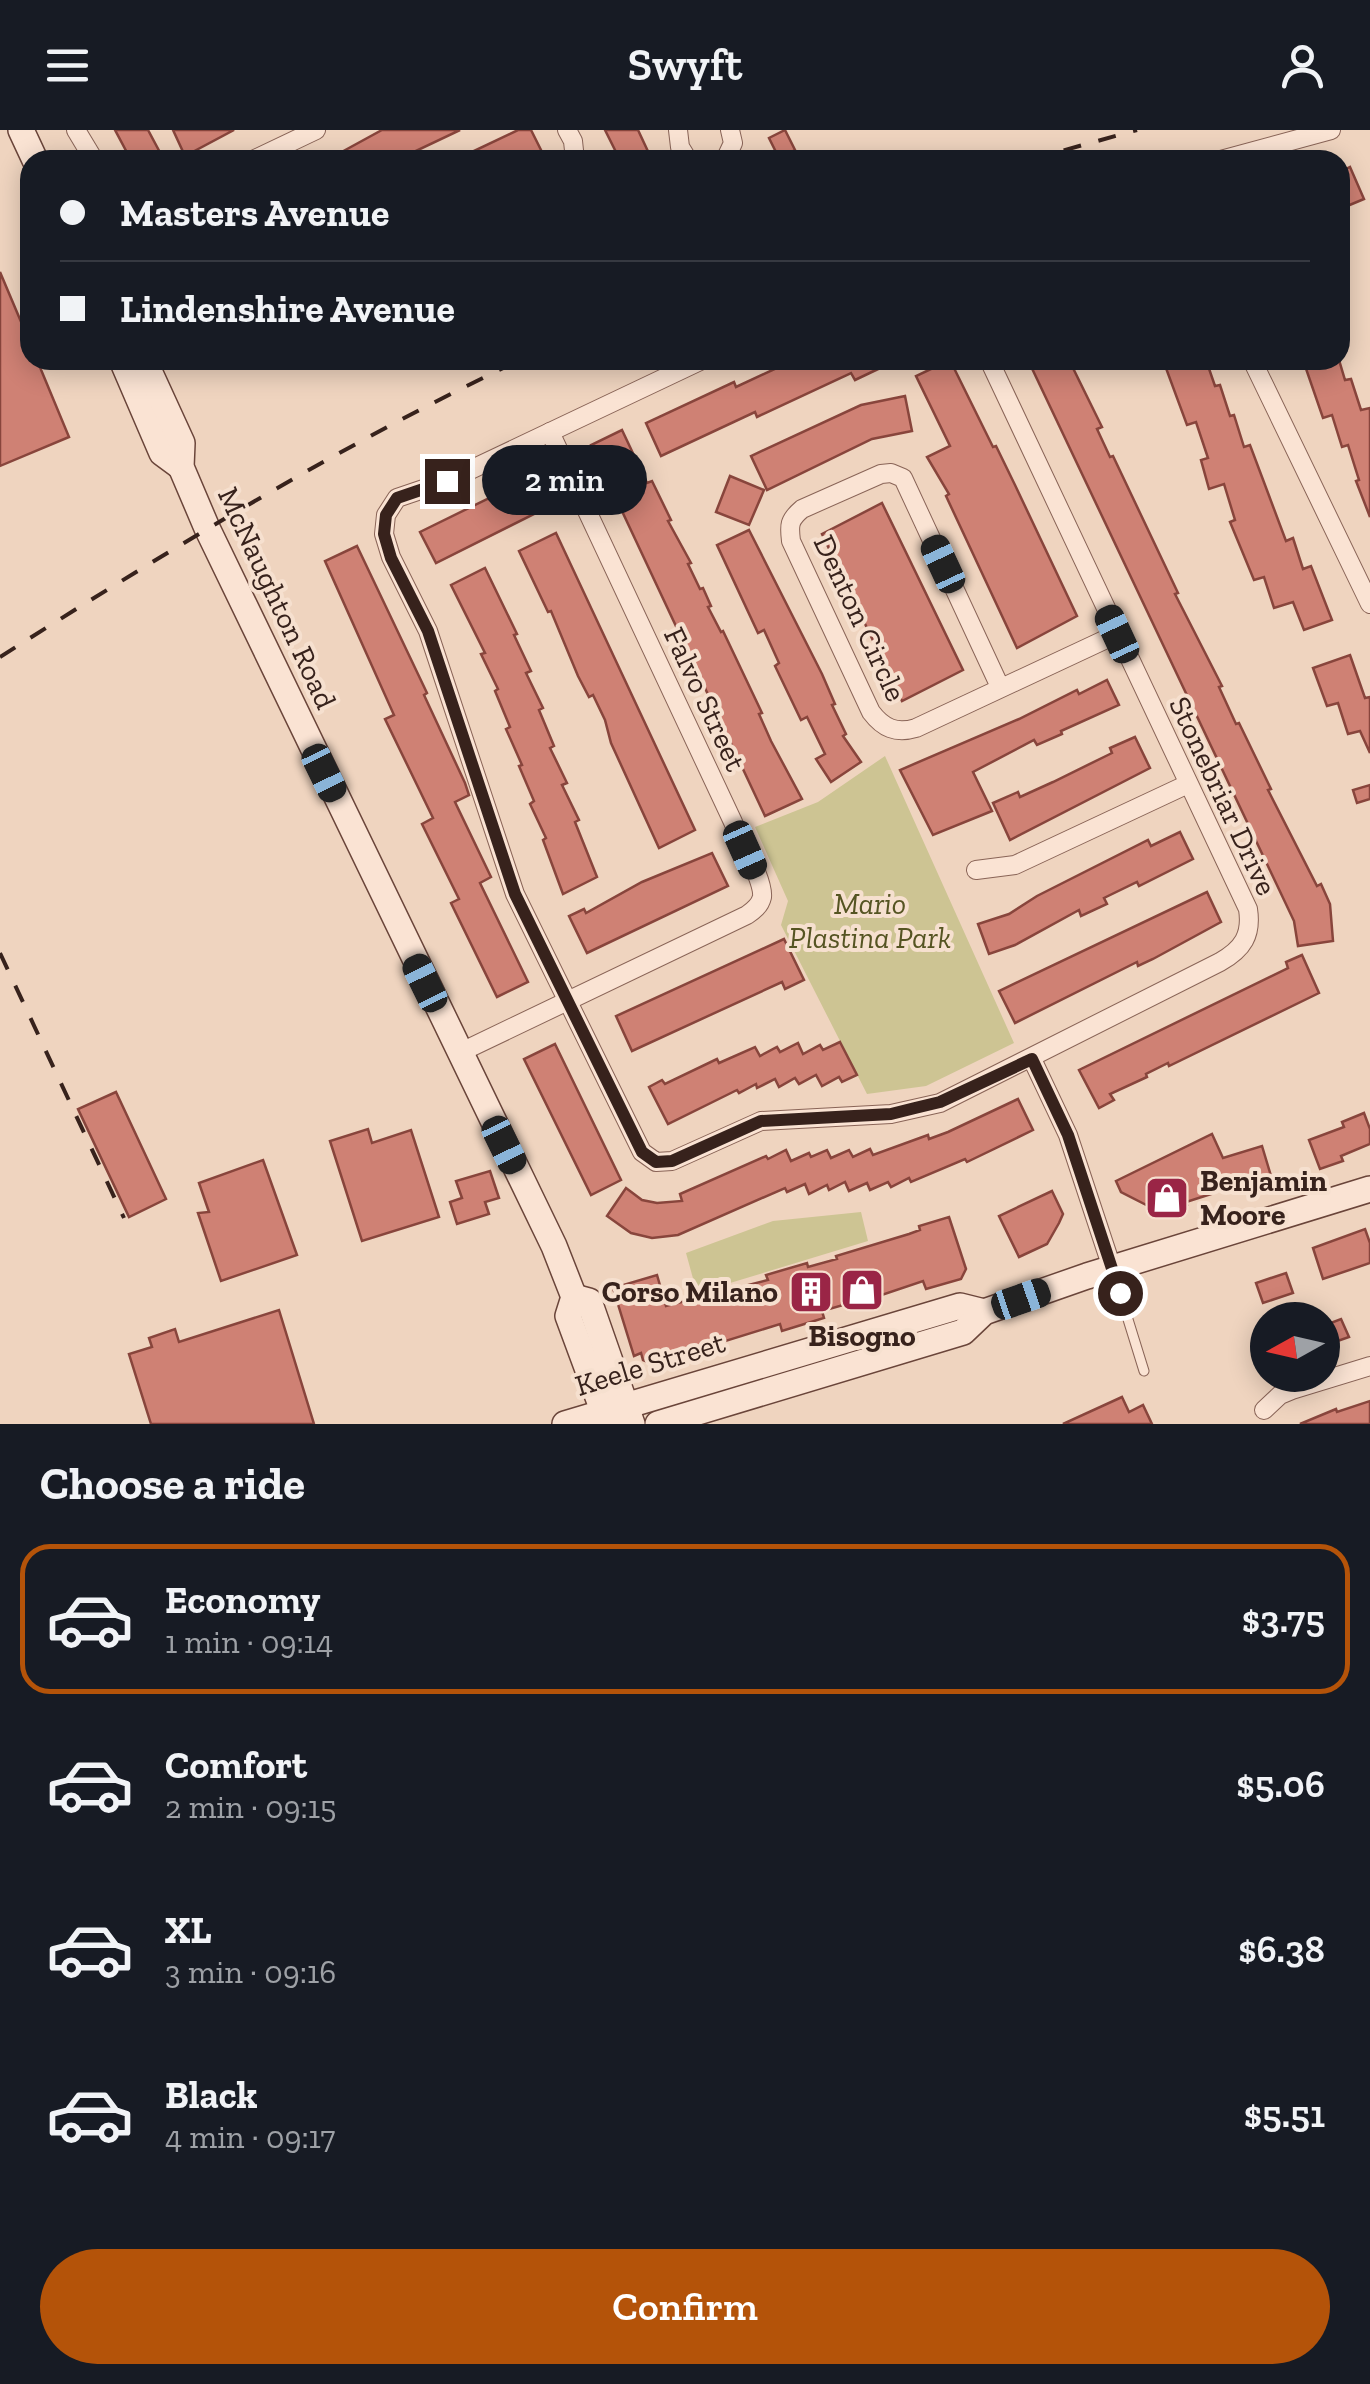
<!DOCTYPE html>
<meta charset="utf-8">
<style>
body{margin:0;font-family:"Zilla Slab",serif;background:#20242c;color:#f1f3f6;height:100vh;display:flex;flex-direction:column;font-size:38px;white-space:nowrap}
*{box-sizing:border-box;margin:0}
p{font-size:32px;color:#9ea1a6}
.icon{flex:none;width:55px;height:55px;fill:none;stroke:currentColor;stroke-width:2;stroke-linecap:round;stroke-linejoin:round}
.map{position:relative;height:1294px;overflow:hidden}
.details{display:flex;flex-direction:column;background:#171b24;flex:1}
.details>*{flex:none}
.hud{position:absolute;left:20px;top:20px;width:1330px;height:220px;border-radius:30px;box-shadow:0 5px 25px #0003;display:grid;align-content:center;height:220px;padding:0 40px;background:#171b24}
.needle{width:65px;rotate:262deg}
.buttons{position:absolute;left:1250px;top:1172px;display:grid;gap:20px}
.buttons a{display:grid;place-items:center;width:90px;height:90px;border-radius:50%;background:#171b24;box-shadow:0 5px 25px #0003;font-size:50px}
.end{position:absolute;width:45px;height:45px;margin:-22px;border:12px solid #37221c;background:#fff;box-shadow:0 0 0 5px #fff}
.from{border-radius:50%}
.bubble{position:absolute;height:70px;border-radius:35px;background:#171b24;box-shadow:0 5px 25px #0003;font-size:32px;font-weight:600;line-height:70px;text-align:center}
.car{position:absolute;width:30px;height:60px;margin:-30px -15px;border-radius:12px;box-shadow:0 0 8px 2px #0007;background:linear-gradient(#222 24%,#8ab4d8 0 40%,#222 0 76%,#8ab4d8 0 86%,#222 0)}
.hud b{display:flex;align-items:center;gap:35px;height:95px;font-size:38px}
.hud b+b{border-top:2px solid #363941}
.hud i{width:25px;height:25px;background:#f1f3f6}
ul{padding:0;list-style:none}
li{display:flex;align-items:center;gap:30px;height:150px;margin:0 20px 15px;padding:0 20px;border:5px solid transparent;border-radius:30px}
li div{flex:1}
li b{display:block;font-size:38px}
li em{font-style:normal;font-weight:600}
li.selected{border-color:#b45309}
li>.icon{width:90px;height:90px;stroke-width:1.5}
h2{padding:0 40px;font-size:45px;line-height:120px}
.primary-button{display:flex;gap:20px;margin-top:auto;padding:20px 40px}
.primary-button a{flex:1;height:115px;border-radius:60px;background:#b45309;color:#fff;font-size:40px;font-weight:600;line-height:115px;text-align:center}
header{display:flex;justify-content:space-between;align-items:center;height:130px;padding:0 40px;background:#171b24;font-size:45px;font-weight:600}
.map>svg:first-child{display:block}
</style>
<header><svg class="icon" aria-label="menu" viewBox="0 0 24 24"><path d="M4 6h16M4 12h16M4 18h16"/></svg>Swyft<svg class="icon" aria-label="person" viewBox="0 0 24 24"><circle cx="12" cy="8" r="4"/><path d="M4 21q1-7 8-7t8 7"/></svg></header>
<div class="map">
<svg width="1370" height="1294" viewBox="0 0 1370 1294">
<rect width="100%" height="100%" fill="#efd4bf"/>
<g fill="#cdc493">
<path d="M885 626 1014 913 926 956 867 964 781 795 788 771 755 697 818 672Z"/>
<path d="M861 1082 868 1111 697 1163 686 1123 773 1091Z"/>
</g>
<g fill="#cf8174" stroke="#88453c" stroke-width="2.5">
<path d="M115 0H148L164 30H131Z"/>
<path d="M173 0H234L185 26Z"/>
<path d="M382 0H460L397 30H327Z"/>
<path d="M518 0H531L542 22 528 30H455Z"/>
<path d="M605 0H638L652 30H620Z"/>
<path d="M785 0 795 20 779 28 769 8Z"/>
<path d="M1350 37 1364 69 1340 79V42Z"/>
<path d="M0 142 30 213V230H37L69 307 0 336Z"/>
<path d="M794 230H897L855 250 851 243 757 287 755 282 661 326 646 293 734 252 736 257Z"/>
<path d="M950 230 993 317 996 316 1015 355 1077 486 1017 518 946 366 949 364 927 327 950 316 916 246Z"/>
<path d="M1028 230H1069L1102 297 1097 299 1110 327 1113 326 1178 463 1175 464 1222 556 1219 557 1236 594 1239 593 1271 659 1268 660 1317 756 1321 754 1330 774 1333 811 1298 816 1294 791Z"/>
<path d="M1163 230H1206L1215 256 1220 255 1230 286 1234 285 1244 317 1250 315 1286 411 1293 408 1303 439 1311 436 1332 490 1304 500 1293 472 1274 478 1264 447 1254 450 1230 392 1235 390 1224 354 1209 359 1201 330 1208 328 1196 292 1187 295Z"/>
<path d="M1303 230H1339L1345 250 1351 249 1361 280 1370 278V387L1356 351 1359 350 1348 315 1342 317 1332 285 1323 288Z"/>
<path d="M905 266 912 301 872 309 767 360 751 326 861 275Z"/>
<path d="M622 300 647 353 652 351 671 390 668 391 691 433 688 434 700 459 703 458 711 476 708 477 721 502 723 501 762 583 759 584 771 611 802 669 765 686 591 315Z"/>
<path d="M534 346 548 377 436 433 420 402Z"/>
<path d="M730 346 764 360 749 395 716 382Z"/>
<path d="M882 373 963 540 902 571 822 404Z"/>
<path d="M749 400 822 544 835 574 832 575 846 604 843 606 861 632 831 652 816 629 825 624 807 587 801 590 775 536 779 533 764 500 758 503 717 415Z"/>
<path d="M556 403 695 700 659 718 611 613 605 590 593 565 589 567 578 546 551 481 548 482 519 421Z"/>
<path d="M357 416 427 563 424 565 465 653 469 665 455 672 491 747 480 753 528 852 497 867 451 773 459 769 422 694 433 688 385 589 394 585 325 431Z"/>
<path d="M485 438 517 504 514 505 531 541 526 543 543 578 539 580 554 616 550 618 567 653 562 655 579 690 575 692 597 747 563 764 543 710 546 708 530 674 534 671 519 636 522 635 506 599 510 597 495 561 498 559 481 524 485 523 451 455Z"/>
<path d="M1350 525 1365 568 1370 567V623L1360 601 1348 604 1338 573 1327 576 1313 538Z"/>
<path d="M1107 550 1119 575 1061 601 1062 604 1037 615 1034 610 973 642 992 681 933 705 900 640 1019 589 1077 560 1079 564Z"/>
<path d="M1135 607 1150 638 1010 710 993 673 1018 662 1020 667 1053 652 1112 623 1110 618Z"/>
<path d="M1370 655V669L1357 673 1353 660Z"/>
<path d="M1180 702 1193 729 1139 756 1137 752 1104 768 1107 774 1081 786 1079 780 1015 815 989 824 978 794 1009 784 1037 766 1148 710 1151 716Z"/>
<path d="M712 723 728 756 587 823 569 786 584 779 586 783 642 752Z"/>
<path d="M1207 762 1221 792 1153 829 1138 836 1137 832 1015 893 999 861Z"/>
<path d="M784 809 804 850 785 859 782 852 632 921 616 886Z"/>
<path d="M1302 825 1319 863 1169 936 1168 933 1146 944 1147 947 1110 964 1114 970 1099 978 1079 940 1288 838 1286 832Z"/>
<path d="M840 912 857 945 842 952 839 947 822 956 816 945 799 954 795 948 779 957 775 949 757 958 756 954 739 963 737 960 668 994 649 957 662 950 665 954 717 929 719 933 755 917 760 926 777 917 780 922 798 913 803 924 820 915 823 920Z"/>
<path d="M555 914 621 1050 591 1065 524 929Z"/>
<path d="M116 962 166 1069 129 1087 78 979Z"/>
<path d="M1018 969 1033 1000 967 1032 965 1029 911 1052 909 1048 891 1057 888 1052 870 1060 867 1053 849 1061 845 1052 829 1060 827 1055 809 1064 805 1054 787 1062 785 1058 678 1105 652 1108 631 1103 607 1086 626 1058 642 1070 657 1073 682 1071 680 1064 766 1026 768 1029 786 1020 791 1031 809 1023 811 1027 827 1020 831 1028 849 1020 853 1027 870 1019 873 1025 928 1005 929 1009 948 1002Z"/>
<path d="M1364 983 1370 999V1014L1341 1026 1343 1031 1320 1039 1309 1010 1344 997 1342 992Z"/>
<path d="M368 999 372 1013 411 1000 439 1087 362 1111 330 1011Z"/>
<path d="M1212 1004 1223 1028 1262 1016 1271 1046 1211 1061V1064L1186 1072 1187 1075 1160 1082 1121 1062 1116 1051Z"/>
<path d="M263 1030 297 1125 221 1151 198 1083 209 1082 199 1053Z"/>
<path d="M490 1041 499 1068 485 1072 489 1084 457 1094 450 1072 462 1068 456 1051Z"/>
<path d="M1052 1061 1063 1084 1059 1093 1047 1114 1019 1127 999 1086Z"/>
<path d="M949 1087 966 1139 961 1149 926 1159 923 1151 858 1173 857 1171 822 1181 824 1188 798 1196 782 1201 780 1194 680 1225 681 1230 659 1237 643 1230 641 1223 634 1226 613 1158 657 1145 666 1176 768 1150 766 1145 807 1133 808 1137 837 1129 836 1126 909 1104 920 1100 919 1096Z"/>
<path d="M1365 1099 1370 1113V1133L1323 1149 1313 1118Z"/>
<path d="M1286 1143 1293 1163 1263 1173 1256 1153Z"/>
<path d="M279 1180 314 1294H151L129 1224 152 1217 149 1208 175 1199 179 1212Z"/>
<path d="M1341 1189 1349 1207 1335 1212 1328 1194Z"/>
<path d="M1122 1267 1129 1282 1143 1275 1152 1294H1063Z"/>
<path d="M1370 1271V1294H1300L1336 1279 1337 1282Z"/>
</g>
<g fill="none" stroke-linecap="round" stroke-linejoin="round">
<defs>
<path id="lane" d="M1113 1141 1144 1241"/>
<g id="street">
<path d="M76 0 94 30"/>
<path d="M567 0 573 11 575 30"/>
<path d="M678 0 680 17 688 30"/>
<path d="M253 30 316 0"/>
<path d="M725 30 733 13 730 0"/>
<path d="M1221 30 1331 0"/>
<path d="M702 230 447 351 397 368 386 385 384 404 391 427 428 501 515 764 642 1022 656 1032 672 1031 761 991 891 984 940 973 1220 832C1243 819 1252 805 1248 779L989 230"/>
<path d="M1252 230 1370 474"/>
<path d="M1000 557 903 348 891 343 881 344 802 379C789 390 789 395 791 411L871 582C883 598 896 604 916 598L1117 504"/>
<path d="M976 740 1015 735 1188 654"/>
<path d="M459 923 747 785C753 781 760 776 762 767 764 750 740 710 733 692L550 302"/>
<path d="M1032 929 1068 1005 1112 1138"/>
<path d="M1264 1280 1280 1265 1292 1260 1370 1236"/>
</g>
<g id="secondary">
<path d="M21 0 35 30"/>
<path d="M122 230 162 323 181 337"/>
<path d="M144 230 182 313 181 337 207 398 554 1116 574 1167 568 1186 608 1294"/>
<path d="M574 1167 589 1171 632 1294"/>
<path d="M565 1294 960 1176 984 1182"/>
<path d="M658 1294 963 1202 984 1182 1087 1146 1370 1059"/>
</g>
</defs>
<use href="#lane" stroke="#896457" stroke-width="11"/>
<use href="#street" stroke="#896457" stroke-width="20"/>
<use href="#secondary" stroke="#6a453a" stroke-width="28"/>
<use href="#lane" stroke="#fae3d3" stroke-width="9"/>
<use href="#street" stroke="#fae3d3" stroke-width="18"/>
<use href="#secondary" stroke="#fae3d3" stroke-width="25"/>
<g stroke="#37221c" stroke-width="4" stroke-dasharray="18 18" stroke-linecap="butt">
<path d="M1029 30 1137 0"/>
<path d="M0 527C169 420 339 316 520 230"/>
<path d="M0 823 124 1088"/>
</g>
</g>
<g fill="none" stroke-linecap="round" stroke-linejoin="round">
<path stroke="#37221c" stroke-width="12" d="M447 351 397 368 386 385 384 404 391 428 428 501 515 764 642 1022 656 1032 672 1031 761 991 891 984 915 978 940 972 1032 929 1068 1005 1120 1163"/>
</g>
<defs>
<symbol id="shop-square" viewBox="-11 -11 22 22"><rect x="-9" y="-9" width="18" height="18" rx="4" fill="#9a2546" stroke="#f6e0cf"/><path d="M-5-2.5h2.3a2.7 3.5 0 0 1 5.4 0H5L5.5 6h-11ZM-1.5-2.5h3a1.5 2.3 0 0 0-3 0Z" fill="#fff"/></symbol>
<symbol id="building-square" viewBox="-11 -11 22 22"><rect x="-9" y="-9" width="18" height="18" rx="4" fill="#9a2546" stroke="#f6e0cf"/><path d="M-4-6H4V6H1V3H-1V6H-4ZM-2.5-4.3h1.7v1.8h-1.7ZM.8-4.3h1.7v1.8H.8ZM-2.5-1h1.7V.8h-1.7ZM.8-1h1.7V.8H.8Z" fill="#fff"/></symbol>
</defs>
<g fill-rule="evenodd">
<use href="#shop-square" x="1142" y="1043" width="50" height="50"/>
<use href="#shop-square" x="837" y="1135" width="50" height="50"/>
<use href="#building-square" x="786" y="1137" width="50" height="50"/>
</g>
<g text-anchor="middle" stroke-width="8" stroke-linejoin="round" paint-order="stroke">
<g font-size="30" fill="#37221c" stroke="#f6e0cf">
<text transform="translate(277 468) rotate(65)" y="10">McNaughton Road</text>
<text transform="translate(860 488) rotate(65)" y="10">Denton Circle</text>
<text transform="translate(705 569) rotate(65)" y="10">Falvo Street</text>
<text transform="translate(1223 666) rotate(65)" y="10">Stonebriar Drive</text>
<text transform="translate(650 1234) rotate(-17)" y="10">Keele Street</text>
</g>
<g font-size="30" font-style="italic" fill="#555422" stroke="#f6e0cf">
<text x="870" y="784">Mario<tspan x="870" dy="34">Plastina Park</tspan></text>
</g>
<g font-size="30" font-weight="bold" fill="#37221c" stroke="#f6e0cf" text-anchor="start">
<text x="1200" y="1061">Benjamin<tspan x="1200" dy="34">Moore</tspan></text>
<text x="778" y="1172" text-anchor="end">Corso Milano</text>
<text x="862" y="1216" text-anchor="middle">Bisogno</text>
</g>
</g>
</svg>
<div class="buttons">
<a><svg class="needle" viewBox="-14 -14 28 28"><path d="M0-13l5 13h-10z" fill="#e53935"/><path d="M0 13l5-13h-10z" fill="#9ea1a6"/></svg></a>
</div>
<i class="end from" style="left:1120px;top:1163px"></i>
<i class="end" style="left:447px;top:351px"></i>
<div class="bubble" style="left:482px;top:315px;width:165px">2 min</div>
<i class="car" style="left:943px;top:434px;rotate:335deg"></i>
<i class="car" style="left:1117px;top:504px;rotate:335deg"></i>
<i class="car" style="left:324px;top:643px;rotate:154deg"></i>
<i class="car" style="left:745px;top:720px;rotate:156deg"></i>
<i class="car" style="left:425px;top:853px;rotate:334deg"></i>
<i class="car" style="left:504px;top:1015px;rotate:154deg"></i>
<i class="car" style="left:1021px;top:1169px;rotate:71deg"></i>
<div class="hud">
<b><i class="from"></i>Masters Avenue</b>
<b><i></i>Lindenshire Avenue</b>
</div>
</div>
<section class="details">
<h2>Choose a ride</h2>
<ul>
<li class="selected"><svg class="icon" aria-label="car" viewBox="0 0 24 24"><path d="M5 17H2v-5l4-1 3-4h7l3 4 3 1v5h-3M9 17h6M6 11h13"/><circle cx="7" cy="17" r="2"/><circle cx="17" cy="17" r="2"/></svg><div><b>Economy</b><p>1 min · 09:14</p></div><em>$3.75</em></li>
<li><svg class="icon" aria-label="car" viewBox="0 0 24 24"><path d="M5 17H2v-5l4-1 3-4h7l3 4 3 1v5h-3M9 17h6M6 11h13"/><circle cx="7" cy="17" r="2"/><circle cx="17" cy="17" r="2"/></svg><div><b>Comfort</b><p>2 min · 09:15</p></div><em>$5.06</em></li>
<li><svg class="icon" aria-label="car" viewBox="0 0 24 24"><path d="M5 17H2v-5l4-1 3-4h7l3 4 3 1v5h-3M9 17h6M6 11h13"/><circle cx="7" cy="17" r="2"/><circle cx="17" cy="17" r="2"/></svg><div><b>XL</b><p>3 min · 09:16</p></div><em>$6.38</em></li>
<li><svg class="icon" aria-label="car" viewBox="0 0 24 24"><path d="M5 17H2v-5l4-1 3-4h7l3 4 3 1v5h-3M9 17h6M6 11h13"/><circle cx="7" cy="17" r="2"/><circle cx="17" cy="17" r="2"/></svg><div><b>Black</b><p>4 min · 09:17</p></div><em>$5.51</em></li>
</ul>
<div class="primary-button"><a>Confirm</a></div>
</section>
